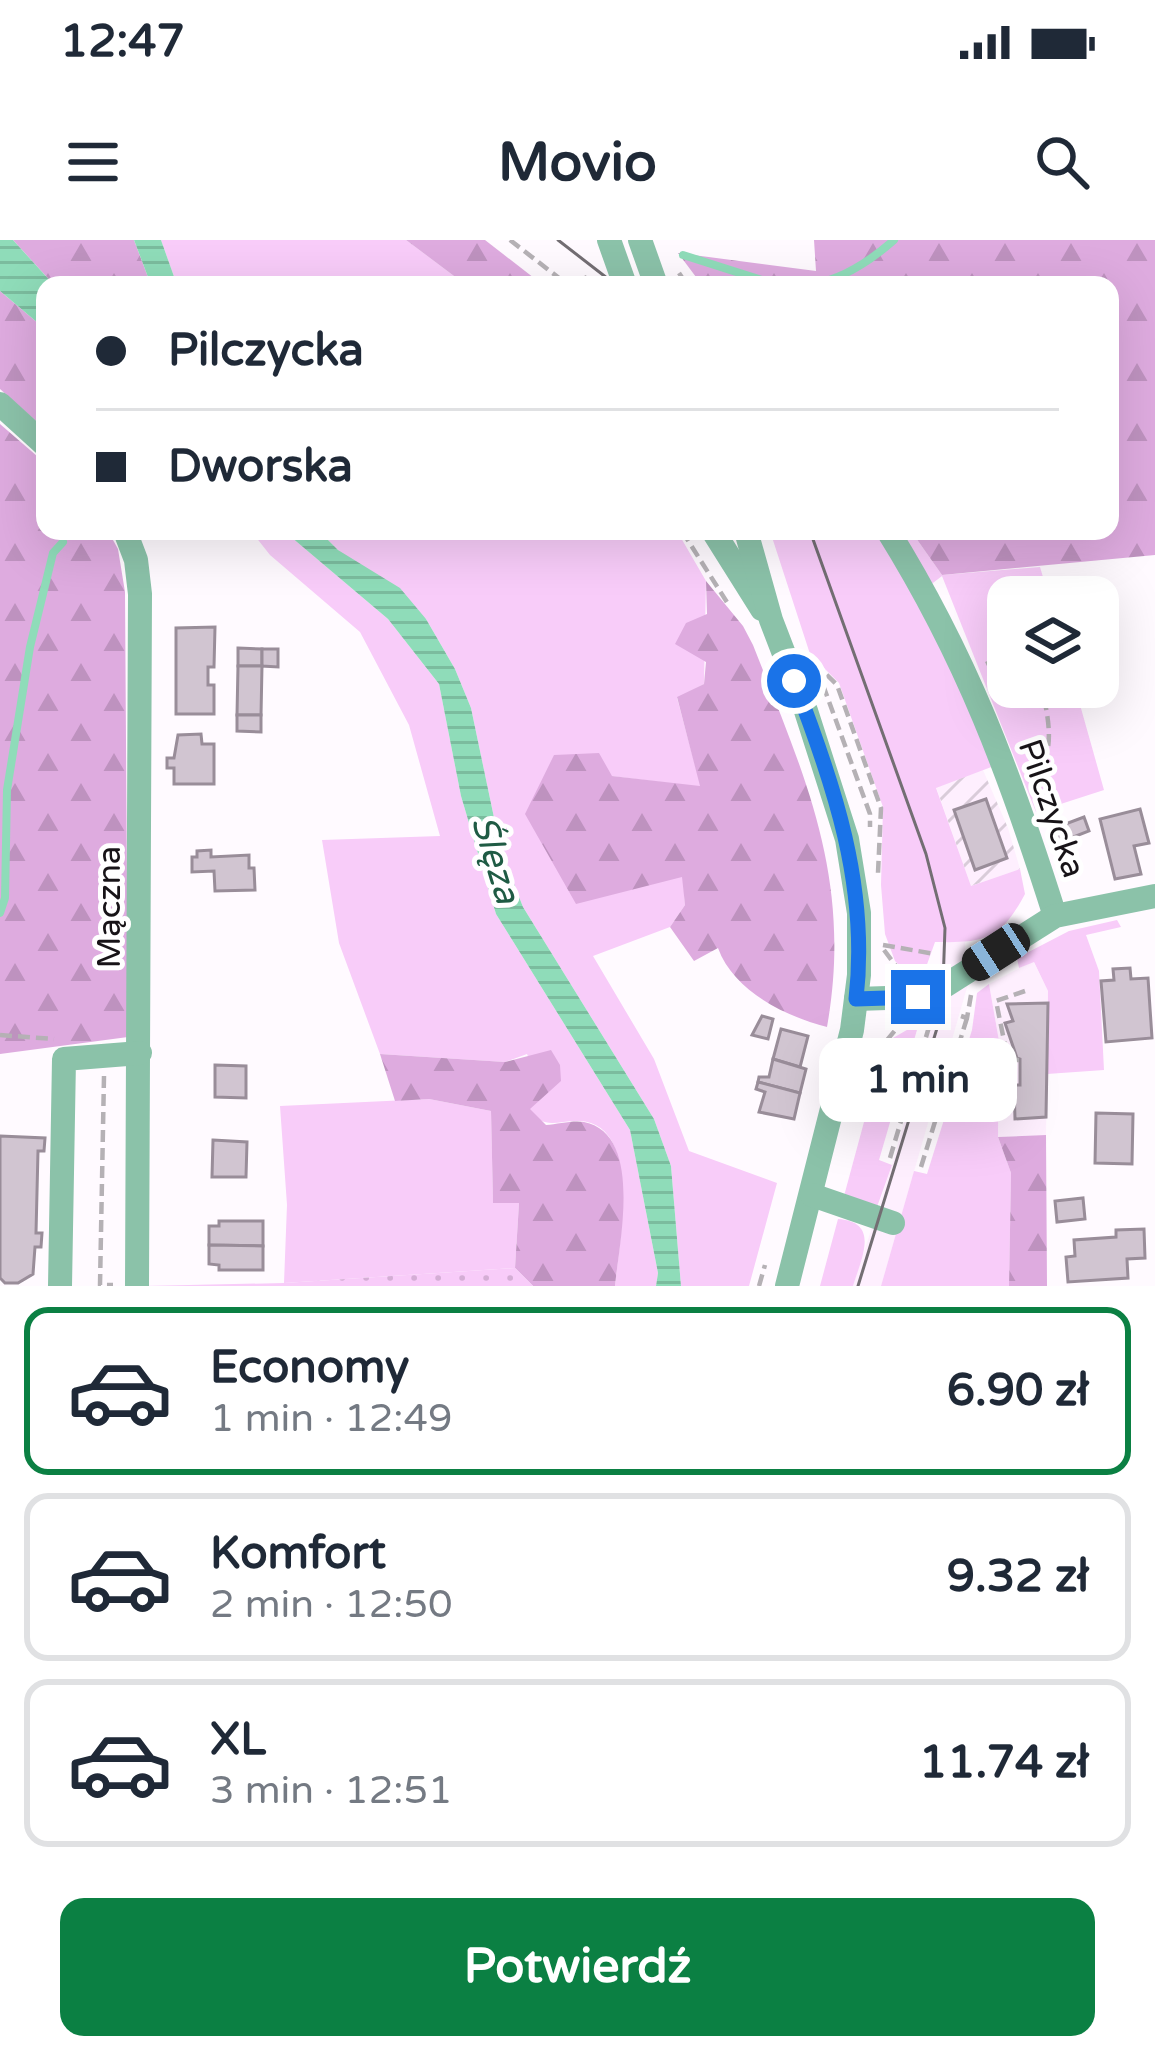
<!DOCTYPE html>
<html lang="pl">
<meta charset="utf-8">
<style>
body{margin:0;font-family:"Varela Round",sans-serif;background:#f6f6f7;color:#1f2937;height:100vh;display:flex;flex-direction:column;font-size:45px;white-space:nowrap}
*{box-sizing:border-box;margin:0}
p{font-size:39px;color:#747a83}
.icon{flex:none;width:66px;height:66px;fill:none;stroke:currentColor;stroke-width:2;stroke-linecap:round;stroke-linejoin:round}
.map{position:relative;height:1046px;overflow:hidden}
.sheet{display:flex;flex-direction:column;background:#fff;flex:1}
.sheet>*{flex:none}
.hud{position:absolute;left:36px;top:36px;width:1083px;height:264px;border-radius:24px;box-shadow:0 12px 48px #0002;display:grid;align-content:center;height:264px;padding:0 60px;background:#fff}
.buttons{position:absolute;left:987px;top:336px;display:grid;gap:24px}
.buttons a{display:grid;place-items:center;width:132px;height:132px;border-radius:24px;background:#fff;box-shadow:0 12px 48px #0002;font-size:60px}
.end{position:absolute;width:54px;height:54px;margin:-27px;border:15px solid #1a73e8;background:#fff;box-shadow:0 0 0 6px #fff}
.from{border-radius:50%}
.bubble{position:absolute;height:84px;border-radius:24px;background:#fff;box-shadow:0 12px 48px #0002;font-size:39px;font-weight:700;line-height:84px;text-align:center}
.car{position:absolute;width:36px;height:72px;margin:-36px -18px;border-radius:15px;box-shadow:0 0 9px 3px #0007;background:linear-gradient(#222 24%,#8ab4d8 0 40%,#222 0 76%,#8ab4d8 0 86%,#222 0)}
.hud b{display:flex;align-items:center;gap:42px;height:114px;font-size:45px}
.hud b+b{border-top:3px solid #e0e1e3}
.hud i{width:30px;height:30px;background:#1f2937}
ul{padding:21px 0 0;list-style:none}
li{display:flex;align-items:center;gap:36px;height:168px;margin:0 24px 18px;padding:0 36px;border:6px solid #e0e1e3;border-radius:24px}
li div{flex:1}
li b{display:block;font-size:45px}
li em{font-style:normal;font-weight:700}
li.on{border-color:#0b8043}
li>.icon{width:108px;height:108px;stroke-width:1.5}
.cta{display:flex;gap:24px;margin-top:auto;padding:24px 60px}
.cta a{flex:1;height:138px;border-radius:24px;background:#0b8043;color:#fff;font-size:48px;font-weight:700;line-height:138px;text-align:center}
.status{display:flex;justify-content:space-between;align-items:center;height:84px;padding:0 60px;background:#fff;direction:ltr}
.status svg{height:33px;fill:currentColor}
header{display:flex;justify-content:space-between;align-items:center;height:156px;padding:0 60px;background:#fff;font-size:54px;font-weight:700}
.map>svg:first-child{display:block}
</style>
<div class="status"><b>12:47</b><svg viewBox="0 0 49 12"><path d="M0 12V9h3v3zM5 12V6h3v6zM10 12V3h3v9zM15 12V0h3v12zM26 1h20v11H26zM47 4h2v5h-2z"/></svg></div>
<header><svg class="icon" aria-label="menu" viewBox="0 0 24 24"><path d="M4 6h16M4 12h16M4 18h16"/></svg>Movio<svg class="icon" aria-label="search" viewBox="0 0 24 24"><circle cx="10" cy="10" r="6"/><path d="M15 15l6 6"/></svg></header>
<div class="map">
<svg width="1155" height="1046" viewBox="0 0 1155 1046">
<defs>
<pattern id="industrial-furrows" width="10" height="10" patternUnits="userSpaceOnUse" patternTransform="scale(3)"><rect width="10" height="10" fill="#feeffe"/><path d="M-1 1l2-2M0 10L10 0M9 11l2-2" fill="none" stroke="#d9ccd9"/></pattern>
<pattern id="forest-firs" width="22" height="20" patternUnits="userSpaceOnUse" patternTransform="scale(3)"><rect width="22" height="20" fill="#deabdf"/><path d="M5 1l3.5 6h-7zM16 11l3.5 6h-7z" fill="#be92bf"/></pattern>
<pattern id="park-dots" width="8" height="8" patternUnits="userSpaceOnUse" patternTransform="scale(3)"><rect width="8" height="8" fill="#f8ccf9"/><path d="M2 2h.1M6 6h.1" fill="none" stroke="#d4aed5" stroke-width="1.8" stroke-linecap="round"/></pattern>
<pattern id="water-rules" width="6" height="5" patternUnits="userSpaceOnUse" patternTransform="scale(3)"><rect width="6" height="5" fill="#8fdcb9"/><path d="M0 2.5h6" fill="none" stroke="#7bbc9e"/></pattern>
</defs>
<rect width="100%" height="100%" fill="#fffaff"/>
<g fill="#feeffe">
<path d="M940 702H965L966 719 940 735Z"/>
<path d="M1033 721 1048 751 1046 895 998 897 999 801 989 744Z"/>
<path d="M968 744 881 1046H853L892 925 938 763Z"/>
</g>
<path fill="url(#industrial-furrows)" d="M983 530 1008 588 1020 629 971 646 936 547Z"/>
<g fill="#f8ccf9">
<path d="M161 0H406L466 45H177Z"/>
<path d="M251 291H284L388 379 439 444 461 556 496 674 630 890 658 1033 656 1046H615C619 1005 643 883 579 881 557 880 544 891 529 869L544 855 527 814 505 822 380 814 339 703 322 600 440 596 409 485 360 392 270 315Z"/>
<path d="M319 291H677L706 341 704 444 677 458 701 547 611 536 555 515 683 636 685 665 670 687 593 716 654 819 689 911 777 943 749 1046H681L671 926 654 879 523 667 501 611 471 468 455 429 426 379 338 310Z"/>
<path d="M770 291H882L918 352 994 526 936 548 971 646 1020 629 1025 654C1000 701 983 703 935 702L925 730 919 735 908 734 895 721 885 694 881 645 883 567 839 443 810 414Z"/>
<path d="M896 291H911L942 335 1040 327 1049 357H1008V447H1075L1104 550 1036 572 942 336 929 346Z"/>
<path d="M1117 680 1121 687 1086 695 1099 731 1104 830 1047 834 1048 751 1034 722 1019 728 1017 718 1069 691Z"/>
<path d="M989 744 999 801 998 897 1011 933 1009 1046H881L914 931 927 934 972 790 977 753Z"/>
<path d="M919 783 879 920 892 925 877 967 844 956 884 808 893 798Z"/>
<path d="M429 859 491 871 493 963H519L515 1028 284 1043 287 965 280 866Z"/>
<path d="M838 979C881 982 861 1019 853 1046H820Z"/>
</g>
<g fill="url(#forest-firs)">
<path d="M13 0H134L151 45H54Z"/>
<path d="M406 0H485L543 45H466Z"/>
<path d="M814 0H1155V315L942 335 911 291H1110V45H702L678 13 816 31Z"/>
<path d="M0 51 45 89V189L0 149Z"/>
<path d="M0 184 45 223V291H108L118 309 125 352 128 797 0 814Z"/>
<path d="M706 341 743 386 753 405C806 539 853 640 827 787 784 776 733 750 718 708L694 721 670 687 685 665 682 637 576 664 525 574 554 515 599 513 612 536 700 546 677 457 704 444 706 422 675 404 686 383 707 374Z"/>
<path d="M551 810 560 825 561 841 530 869 546 885C558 884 573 880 584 882 644 894 619 1003 615 1046H533L515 1028 519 963H493L491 871 429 859 395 861 380 814 505 822Z"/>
<path d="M1046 895 1047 1046H1009L1011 933 998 897Z"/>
</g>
<path fill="url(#park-dots)" d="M515 1028 533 1046H143L284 1043Z"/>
<g fill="url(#water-rules)">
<path d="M0 0H13L54 45H45V89L0 51Z"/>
<path d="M134 0H161L177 45H151Z"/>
<path d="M284 291H319L338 310 400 348 426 379 455 429 471 468 501 611 523 667 654 879 671 926 681 1046H656L658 1033 630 890 496 674 461 556 439 444 388 379Z"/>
</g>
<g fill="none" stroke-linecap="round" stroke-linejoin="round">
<g stroke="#8fdcb9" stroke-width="8">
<path d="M683 15 771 43 795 45"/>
<path d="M804 45C837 43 869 22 894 0"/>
<path d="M0 673 5 658 7 550 30 407 53 313 63 302"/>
</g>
</g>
<g fill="#d1c5d1" stroke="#998d99" stroke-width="3">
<path d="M215 387 214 427H208V445H214V474H176V388Z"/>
<path d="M238 408 262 409V426H238Z"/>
<path d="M262 409H278V427L262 426Z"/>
<path d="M238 426H262L261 475H237Z"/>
<path d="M237 475H261V492L237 491Z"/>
<path d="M201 494 202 504H214V544H174V528H167V518H174L178 495Z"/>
<path d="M986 559 1007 618 975 630 954 570Z"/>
<path d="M1140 569 1149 603 1134 606 1141 634 1115 639 1100 579Z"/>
<path d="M1084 577 1089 591 1058 603 1052 589Z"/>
<path d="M211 610V617L249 615V628H254L255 650 215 651 214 631 192 632V617H197V611Z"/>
<path d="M1130 728 1131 739 1148 738 1152 798 1106 802 1101 741 1114 740 1113 729Z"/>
<path d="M1048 763 1046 877 1015 879 1014 845H1020V819L1017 818 1005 783 1013 781 1007 764Z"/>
<path d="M762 776 773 779 768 799 752 795Z"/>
<path d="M781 789 808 796 800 827 773 819Z"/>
<path d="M773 819 806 829 800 853 758 842 759 837H769Z"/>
<path d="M215 825 246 826V858L215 857Z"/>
<path d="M758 842 800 853 794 879 759 872 765 852 756 849Z"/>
<path d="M1096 873 1133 874 1132 924 1095 923Z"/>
<path d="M0 896 45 898 44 911H38L36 993H42L41 1007H35L33 1034 18 1043H5L0 1038Z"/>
<path d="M213 900 247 902 246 937H212Z"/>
<path d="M1083 958 1085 979 1057 982 1055 961Z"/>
<path d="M219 981H263V1006L209 1005V986H219Z"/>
<path d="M1144 989 1145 1018 1127 1019 1128 1038 1068 1042 1066 1017 1075 1016 1074 1000 1116 997V990Z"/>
<path d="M209 1005 263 1006V1030H219V1025L209 1024Z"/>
</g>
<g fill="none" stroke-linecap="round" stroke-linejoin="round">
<g stroke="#b5b1b5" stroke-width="4.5" stroke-dasharray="12 6" stroke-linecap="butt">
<path d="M510 0 568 45"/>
<path d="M679 33 687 45"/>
<path d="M584 36 588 43"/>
<path d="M682 291 730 367"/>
<path d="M814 422 837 445 881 568 878 633"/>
<path d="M986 424 1008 414"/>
<path d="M823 445 870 574V587"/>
<path d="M1035 539C1056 513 1049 477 1041 447"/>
<path d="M883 705 935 714"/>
<path d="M884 710 902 734"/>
<path d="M961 776 967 778 971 755"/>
<path d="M0 795 54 799"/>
<path d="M1019 820H1008L996 761 1025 751"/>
<path d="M104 836 100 1045H113"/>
<path d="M864 849 882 806 902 782"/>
<path d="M890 918 929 787 928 777"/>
<path d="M921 927 967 778"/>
<path d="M759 1046 765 1025"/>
</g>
<g stroke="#8bc2a9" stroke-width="24">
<path d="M609 0 625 45"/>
<path d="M640 0 656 45"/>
<path d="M0 164 45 205"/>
<path d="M125 291 136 320 140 354 137 1046"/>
<path d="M713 291 762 369"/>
<path d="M746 291 771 380 806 471 847 599 859 673V735L852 790 787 1046"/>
<path d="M888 291C967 418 1010 534 1055 676"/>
<path d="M856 759 918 757 946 745 1055 676 1155 656"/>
<path d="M812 955 893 983"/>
<path d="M60 1046 64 819 140 813"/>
</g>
<g stroke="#736e73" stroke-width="3">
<path d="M558 0 616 45"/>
<path d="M810 291 926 614 945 688 942 772 858 1046"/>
</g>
</g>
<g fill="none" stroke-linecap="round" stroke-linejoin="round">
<path stroke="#1a73e8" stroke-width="15" d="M794 441C834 544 869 647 856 759L918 757"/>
</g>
<g text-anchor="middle" stroke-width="10" stroke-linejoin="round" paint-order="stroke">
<g font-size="33" fill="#171317" stroke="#fff">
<text transform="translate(1053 568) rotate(71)" y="12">Pilczycka</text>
<text transform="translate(108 667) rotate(-90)" y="12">Mączna</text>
</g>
<g font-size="36" font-style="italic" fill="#1f5b44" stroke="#fff">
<text transform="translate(497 619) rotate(73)" y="13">Ślęza</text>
</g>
</g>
</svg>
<div class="buttons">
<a><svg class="icon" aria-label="layers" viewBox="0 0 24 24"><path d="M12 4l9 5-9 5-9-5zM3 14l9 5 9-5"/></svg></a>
</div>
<i class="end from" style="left:794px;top:441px"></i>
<i class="end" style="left:918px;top:757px"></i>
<div class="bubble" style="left:819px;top:798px;width:198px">1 min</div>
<i class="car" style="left:996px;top:712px;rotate:237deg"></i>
<div class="hud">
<b><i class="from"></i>Pilczycka</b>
<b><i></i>Dworska</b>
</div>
</div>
<section class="sheet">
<ul>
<li class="on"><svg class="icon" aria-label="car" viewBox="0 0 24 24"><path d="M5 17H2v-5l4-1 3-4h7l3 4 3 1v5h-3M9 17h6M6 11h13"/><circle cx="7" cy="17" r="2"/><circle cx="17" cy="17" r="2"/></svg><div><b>Economy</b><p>1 min · 12:49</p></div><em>6.90 zł</em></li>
<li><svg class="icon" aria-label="car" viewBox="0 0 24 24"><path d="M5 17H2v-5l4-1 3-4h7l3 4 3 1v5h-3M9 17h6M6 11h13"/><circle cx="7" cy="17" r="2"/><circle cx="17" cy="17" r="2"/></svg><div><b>Komfort</b><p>2 min · 12:50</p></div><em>9.32 zł</em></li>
<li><svg class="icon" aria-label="car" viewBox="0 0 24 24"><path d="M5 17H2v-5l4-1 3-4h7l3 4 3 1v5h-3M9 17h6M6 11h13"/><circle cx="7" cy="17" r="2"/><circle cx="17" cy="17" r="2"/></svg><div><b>XL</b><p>3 min · 12:51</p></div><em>11.74 zł</em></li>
</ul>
<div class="cta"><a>Potwierdź</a></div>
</section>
